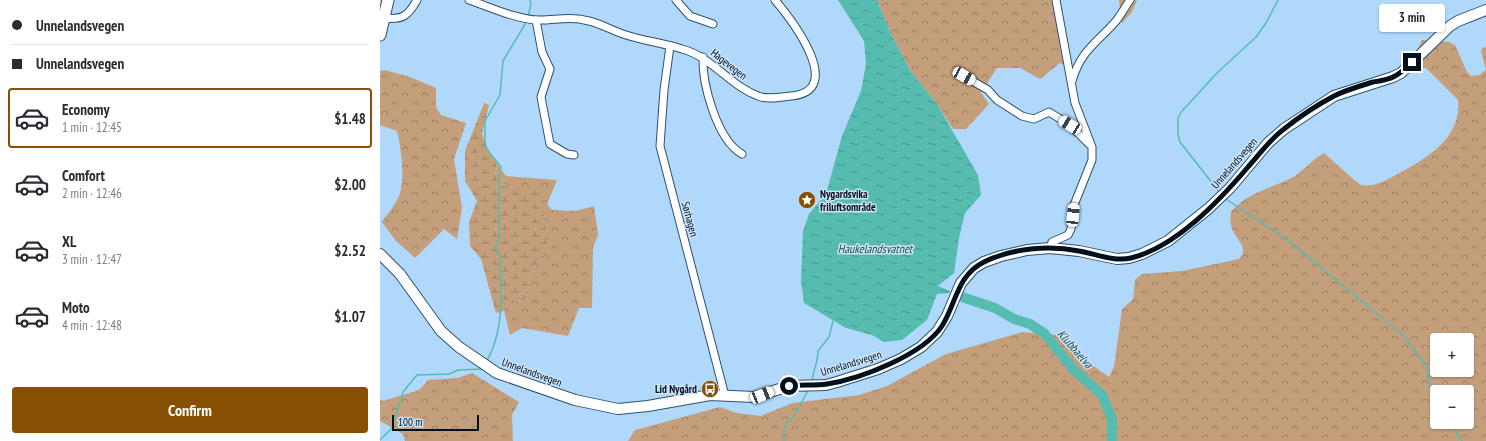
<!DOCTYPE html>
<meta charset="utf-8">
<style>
body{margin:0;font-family:"PT Sans Narrow",sans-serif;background:#f2f2f3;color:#2b2b33;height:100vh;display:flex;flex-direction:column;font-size:15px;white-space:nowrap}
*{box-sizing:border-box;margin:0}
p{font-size:13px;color:#7c7c81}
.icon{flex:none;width:22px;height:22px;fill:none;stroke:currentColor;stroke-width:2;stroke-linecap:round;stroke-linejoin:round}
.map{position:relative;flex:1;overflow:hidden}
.details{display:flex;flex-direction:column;background:#fff;width:380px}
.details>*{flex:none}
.top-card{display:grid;align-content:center;height:88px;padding:0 12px;background:#fff}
.fabs{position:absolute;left:1050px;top:333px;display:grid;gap:8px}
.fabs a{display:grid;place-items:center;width:44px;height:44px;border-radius:4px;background:#fff;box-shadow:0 1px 3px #0004;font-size:20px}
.scale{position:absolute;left:12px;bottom:10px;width:87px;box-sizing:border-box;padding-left:4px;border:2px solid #04111d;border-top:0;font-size:11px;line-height:14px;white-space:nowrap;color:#04111d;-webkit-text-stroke:3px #cbe3f8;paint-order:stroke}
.end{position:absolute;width:18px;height:18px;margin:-9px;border:5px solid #04111d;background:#fff;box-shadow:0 0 0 2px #fff}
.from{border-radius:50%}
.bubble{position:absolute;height:28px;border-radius:4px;background:#fff;box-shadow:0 1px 3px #0004;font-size:13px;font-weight:600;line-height:28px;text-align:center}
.car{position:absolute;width:12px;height:24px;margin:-12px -6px;border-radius:5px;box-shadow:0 0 3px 1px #0007;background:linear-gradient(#fff 24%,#345 0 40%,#fff 0 76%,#345 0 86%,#fff 0)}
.top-card b{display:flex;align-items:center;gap:14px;height:38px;font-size:15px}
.top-card b+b{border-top:1px solid #e1e1e2}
.top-card i{width:10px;height:10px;background:#2b2b33}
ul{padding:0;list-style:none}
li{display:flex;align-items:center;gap:12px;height:60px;margin:0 8px 6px;padding:0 4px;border:2px solid transparent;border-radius:4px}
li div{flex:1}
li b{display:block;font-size:15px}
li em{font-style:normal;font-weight:600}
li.selected{border-color:#874f01}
li>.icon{width:36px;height:36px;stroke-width:1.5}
.action{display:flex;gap:8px;margin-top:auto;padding:8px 12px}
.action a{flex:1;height:46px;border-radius:4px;background:#874f01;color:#fff;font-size:16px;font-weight:600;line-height:46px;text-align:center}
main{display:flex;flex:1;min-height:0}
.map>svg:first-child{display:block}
</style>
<main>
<section class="details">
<div class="top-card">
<b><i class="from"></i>Unnelandsvegen</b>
<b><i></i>Unnelandsvegen</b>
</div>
<ul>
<li class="selected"><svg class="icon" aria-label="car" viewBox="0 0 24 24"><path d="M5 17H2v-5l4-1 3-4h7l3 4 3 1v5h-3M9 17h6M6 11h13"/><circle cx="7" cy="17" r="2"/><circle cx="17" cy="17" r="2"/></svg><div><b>Economy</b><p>1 min · 12:45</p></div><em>$1.48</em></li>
<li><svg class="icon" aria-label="car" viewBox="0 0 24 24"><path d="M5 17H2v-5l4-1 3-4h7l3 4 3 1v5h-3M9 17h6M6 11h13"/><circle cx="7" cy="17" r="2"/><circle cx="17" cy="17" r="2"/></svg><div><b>Comfort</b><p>2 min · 12:46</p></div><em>$2.00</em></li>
<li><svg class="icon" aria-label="car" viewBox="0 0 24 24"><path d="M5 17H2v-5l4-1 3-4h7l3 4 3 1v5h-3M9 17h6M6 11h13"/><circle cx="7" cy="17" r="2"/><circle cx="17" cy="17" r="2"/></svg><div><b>XL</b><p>3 min · 12:47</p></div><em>$2.52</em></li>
<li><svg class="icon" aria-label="car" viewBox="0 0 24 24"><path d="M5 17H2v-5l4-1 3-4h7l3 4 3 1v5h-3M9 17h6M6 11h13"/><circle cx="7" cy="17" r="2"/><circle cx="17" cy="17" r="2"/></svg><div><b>Moto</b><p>4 min · 12:48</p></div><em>$1.07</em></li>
</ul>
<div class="action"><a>Confirm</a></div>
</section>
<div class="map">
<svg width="1106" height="441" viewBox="0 0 1106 441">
<defs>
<pattern id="forest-crowns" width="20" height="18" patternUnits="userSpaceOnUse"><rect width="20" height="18" fill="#c59f7b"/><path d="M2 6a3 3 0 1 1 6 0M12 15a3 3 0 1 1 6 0" fill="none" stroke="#9e8064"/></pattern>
<pattern id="wetland-marsh" width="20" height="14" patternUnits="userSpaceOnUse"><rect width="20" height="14" fill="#c59f7b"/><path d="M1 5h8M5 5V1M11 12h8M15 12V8" fill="none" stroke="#9e8064"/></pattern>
<pattern id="water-ripples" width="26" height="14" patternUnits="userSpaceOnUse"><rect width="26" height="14" fill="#57bcb0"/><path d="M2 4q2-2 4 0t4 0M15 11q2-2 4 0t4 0" fill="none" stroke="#46978f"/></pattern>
</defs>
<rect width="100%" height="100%" fill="#afd8fb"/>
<g fill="url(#forest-crowns)" fill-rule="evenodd">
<path d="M497 0H678L691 69 680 63 660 79 640 68H617L601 93 609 104 586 129H573L557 104 531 72 510 32Z"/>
<path d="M739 0H757L752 12 742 23Z"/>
<path d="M1042 40 1069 42 1075 45 1087 72 1091 76 1099 75 1106 70 1101 51 1102 48 1106 47V441H248L255 430 340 407 357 413 381 416 412 403 479 395 507 386 566 354 642 332 676 335 698 355 729 377 734 367 742 309 753 299 755 280 762 274 802 271 859 259C869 249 858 241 853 231 850 225 850 219 851 212 866 192 894 188 915 176 925 169 933 159 944 153 950 158 978 184 981 185 993 188 1006 180 1016 175 1045 159 1082 139 1078 100L1046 68H1032L1037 51ZM1057 340H1087V370H1057ZM1057 392H1087V422H1057Z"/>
<path d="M5 70 30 77 56 88V107L61 115 86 123 74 159 82 208 77 239 64 229 35 258 15 240 2 222C8 213 17 203 20 193 25 177 21 147 17 131L0 125V71Z"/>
<path d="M116 162 126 176 177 180 167 204 172 210 196 211 214 206 218 235 213 248 212 308H199L188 336 142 328 130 335 124 311 129 300 145 301 153 268 168 253 117 172Z"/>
<path d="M92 373 139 402 132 415 133 441H25L23 434 0 421V399L3 401 39 390 48 380 77 378Z"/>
</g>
<path fill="url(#wetland-marsh)" d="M104 103 109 105 102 134 108 149 116 162 117 172 126 187 157 189 163 204 168 253 153 268 145 301 129 300 124 311 116 313 101 259 90 246 89 222 97 201 85 181V151Z"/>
<path fill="url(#water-ripples)" d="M458 0H497L510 32 531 72 557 104 598 175 601 195 585 213 579 238 574 273 558 286 570 291V293L557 294 547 320 522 340 504 342 492 335 466 328 424 303 421 281 423 231 429 214 446 194 462 136 481 91 486 64 484 41Z"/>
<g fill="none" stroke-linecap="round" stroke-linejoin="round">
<g stroke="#57bcb0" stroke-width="1.5">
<path d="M148 17 151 3 150 0"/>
<path d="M840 193 800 142 798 134V118L802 111 837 73 876 37 886 23 898 0"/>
<path d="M846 199 909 241 1024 336 1046 366 1052 399 1057 405"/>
<path d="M107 361C125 328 121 293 120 256L115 249 119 240V174L121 167 105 147V121L120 95 123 61 147 21"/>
<path d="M432 381C433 370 438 363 438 351L449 337 453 321"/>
<path d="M1069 422 1082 441"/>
<path d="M0 440 12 428 23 392 37 375 69 374 78 370 103 369"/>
<path d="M404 441V428L414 416 429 389"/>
</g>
<path stroke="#57bcb0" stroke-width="10" d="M579 296 615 308 634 319 650 324 665 334 693 369 722 395 732 419V441"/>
<defs>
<g id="street">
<path d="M89 0C110 7 133 18 156 20 172 21 188 16 204 20 219 22 232 31 246 35 264 41 284 43 302 49 332 57 349 85 378 96 387 100 401 97 411 96 467 91 411 19 395 0"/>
<path d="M296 0 310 16 333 24"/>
<path d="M4 18C23 20 28 16 37 0"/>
<path d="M156 20 162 52 170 69 161 97 170 144 187 154 194 155"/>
<path d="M290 46 284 90 280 146 345 396"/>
<path d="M323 57C322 84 337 140 362 154"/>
<path d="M584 76 608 90 617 100 642 116 654 119 669 112 690 125 709 144"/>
<path d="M692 81C701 50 716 44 736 21 741 15 745 7 750 0"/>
<path d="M670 248 672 242 688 235 691 229 694 205 712 160V147L695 103 676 0"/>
</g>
<path id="secondary" d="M0 254 20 274 61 331 79 347 117 373 195 400 238 409 268 406 330 395 374 397 409 386 446 385 457 382 498 369 521 359 541 347 557 332 567 316 581 283 594 268 604 262 621 256 647 250 670 248 699 251 737 259 749 258 762 254 788 241 828 209 850 188 888 143 904 129 954 96 1013 77 1021 73 1070 26 1078 21 1106 10"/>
<path id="primary" d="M0 35 8 0"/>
</defs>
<use href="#street" stroke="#2c516e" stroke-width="9"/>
<use href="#secondary" stroke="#2c516e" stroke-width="12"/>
<use href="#primary" stroke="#2c516e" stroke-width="13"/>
<use href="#street" stroke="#fff" stroke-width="7"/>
<use href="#secondary" stroke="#fff" stroke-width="10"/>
<use href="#primary" stroke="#fff" stroke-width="11"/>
</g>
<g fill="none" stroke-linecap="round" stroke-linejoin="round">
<path stroke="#04111d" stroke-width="5" d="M409 386C422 384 434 386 447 384 480 379 543 355 562 326 576 304 577 275 604 262 632 248 669 245 699 251 716 254 734 262 751 258 796 247 839 201 868 167 880 154 889 140 904 129 919 117 937 105 954 96 966 90 980 86 993 82 1000 81 1008 80 1015 76 1021 73 1027 67 1032 62"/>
</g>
<defs>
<symbol id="sight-disc" viewBox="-11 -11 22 22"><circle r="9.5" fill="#874f01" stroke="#cbe3f8"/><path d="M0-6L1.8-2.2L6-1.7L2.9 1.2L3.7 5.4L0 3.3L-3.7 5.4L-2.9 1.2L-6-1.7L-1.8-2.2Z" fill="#fff"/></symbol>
<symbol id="bus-disc" viewBox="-11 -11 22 22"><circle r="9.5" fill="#874f01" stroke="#cbe3f8"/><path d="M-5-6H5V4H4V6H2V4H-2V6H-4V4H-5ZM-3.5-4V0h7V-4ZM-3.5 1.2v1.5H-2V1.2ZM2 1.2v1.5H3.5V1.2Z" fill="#fff"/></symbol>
</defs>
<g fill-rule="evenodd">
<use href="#sight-disc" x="417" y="190" width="20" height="20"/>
<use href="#bus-disc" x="320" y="379" width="20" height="20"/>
</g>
<g text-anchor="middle" stroke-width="3" stroke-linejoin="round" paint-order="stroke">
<g font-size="11" fill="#04111d" stroke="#cbe3f8">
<text transform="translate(349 64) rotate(38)" y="4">Hagevegen</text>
<text transform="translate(854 163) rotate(-49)" y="4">Unnelandsvegen</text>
<text transform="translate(310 219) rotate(75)" y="4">Sørhagen</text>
<text transform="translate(471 363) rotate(-17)" y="4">Unnelandsvegen</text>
<text transform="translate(152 372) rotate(20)" y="4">Unnelandsvegen</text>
</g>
<g font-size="11" font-weight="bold" fill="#04111d" stroke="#cbe3f8" text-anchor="start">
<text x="440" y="198">Nygardsvika<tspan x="440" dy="13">friluftsområde</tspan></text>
<text x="317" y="393" text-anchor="end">Lid Nygård</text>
</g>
<g font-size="12" font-style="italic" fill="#224f4a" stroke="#cbe3f8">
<text x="495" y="253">Haukelandsvatnet</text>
<text transform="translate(695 349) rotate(49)" y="4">Klubbaelva</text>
</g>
</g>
</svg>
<div class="fabs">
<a>+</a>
<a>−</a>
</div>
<div class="scale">100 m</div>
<i class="end from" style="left:409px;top:386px"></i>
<i class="end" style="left:1032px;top:62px"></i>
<div class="bubble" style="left:999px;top:4px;width:66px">3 min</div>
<i class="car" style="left:584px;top:76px;rotate:119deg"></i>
<i class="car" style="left:690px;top:125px;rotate:301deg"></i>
<i class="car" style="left:693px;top:215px;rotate:6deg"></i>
<i class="car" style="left:382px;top:395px;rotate:68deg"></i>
</div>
</main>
